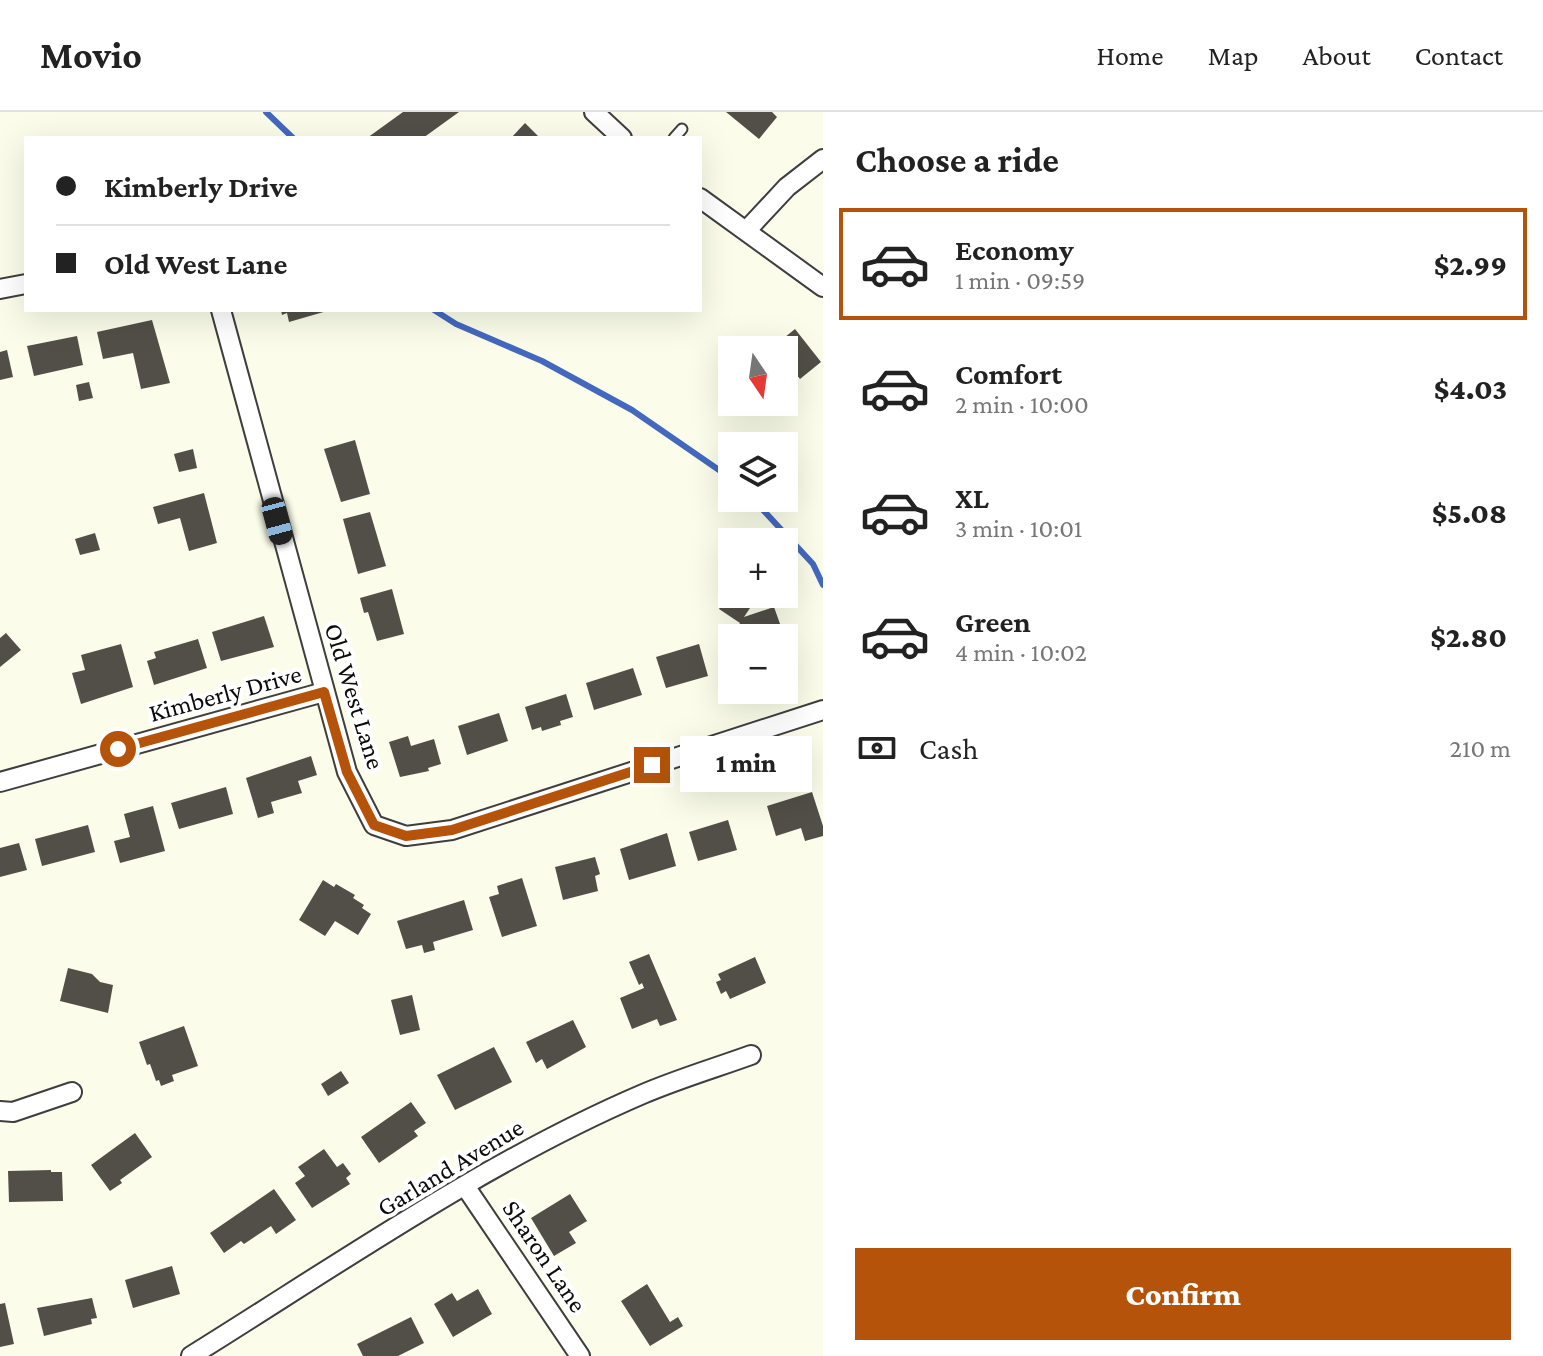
<!DOCTYPE html>
<meta charset="utf-8">
<style>
body{margin:0;font-family:"Crimson Pro",serif;background:#f2f2f2;color:#222;height:100vh;display:flex;flex-direction:column;font-size:30px;white-space:nowrap}
*{box-sizing:border-box;margin:0}
p{font-size:26px;color:#767676}
.icon{flex:none;width:44px;height:44px;fill:none;stroke:currentColor;stroke-width:2;stroke-linecap:round;stroke-linejoin:round}
.map{position:relative;flex:1;overflow:hidden}
.panel{display:flex;flex-direction:column;background:#fff;width:720px}
.panel>*{flex:none}
.guide{position:absolute;left:24px;top:24px;width:678px;height:176px;border-radius:0px;box-shadow:0 8px 32px #0002;display:grid;align-content:center;height:176px;padding:0 32px;background:#fff}
.needle{width:52px;rotate:167deg}
.tools{position:absolute;left:718px;top:224px;display:grid;gap:16px}
.tools a{display:grid;place-items:center;width:80px;height:80px;border-radius:0px;background:#fff;box-shadow:0 8px 32px #0002;font-size:40px}
.end{position:absolute;width:36px;height:36px;margin:-18px;border:10px solid #b45309;background:#fff;box-shadow:0 0 0 4px #fff}
.from{border-radius:50%}
.bubble{position:absolute;height:56px;border-radius:0px;background:#fff;box-shadow:0 8px 32px #0002;font-size:26px;font-weight:800;line-height:56px;text-align:center}
.car{position:absolute;width:24px;height:48px;margin:-24px -12px;border-radius:10px;box-shadow:0 0 6px 2px #0007;background:linear-gradient(#222 24%,#8ab4d8 0 40%,#222 0 76%,#8ab4d8 0 86%,#222 0)}
.guide b{display:flex;align-items:center;gap:28px;height:76px;font-size:30px}
.guide b+b{border-top:2px solid #e0e0e0}
.guide i{width:20px;height:20px;background:#222}
ul{padding:0;list-style:none}
li{display:flex;align-items:center;gap:24px;height:112px;margin:0 16px 12px;padding:0 16px;border:4px solid transparent;border-radius:0px}
li div{flex:1}
li b{display:block;font-size:30px}
li em{font-style:normal;font-weight:800}
li.selected{border-color:#b45309}
li>.icon{width:72px;height:72px;stroke-width:1.5}
h2{padding:0 32px;font-size:36px;line-height:96px}
.pay{display:flex;align-items:center;gap:20px;height:88px;padding:0 32px;font-size:30px}
.pay p{margin-inline-start:auto}
.primary-button{display:flex;gap:16px;margin-top:auto;padding:16px 32px}
.primary-button a{flex:1;height:92px;border-radius:0px;background:#b45309;color:#fff;font-size:32px;font-weight:800;line-height:92px;text-align:center}
header{display:flex;align-items:center;gap:48px;box-sizing:border-box;height:112px;padding:0 40px;background:#fff;border-bottom:2px solid #e0e0e0}
header strong{font-size:38px}
nav{display:flex;gap:44px;margin-inline-start:auto;font-size:28px}
main{display:flex;flex:1;min-height:0}
.map>svg:first-child{display:block}
</style>
<header>
<strong>Movio</strong>
<nav><a>Home</a><a>Map</a><a>About</a><a>Contact</a></nav>
</header>
<main>
<div class="map">
<svg width="823" height="1244" viewBox="0 0 823 1244">
<rect width="100%" height="100%" fill="#fbfdea"/>
<g fill="none" stroke-linecap="round" stroke-linejoin="round">
<g stroke="#4368be" stroke-width="6">
<path d="M266 0 293 26"/>
<path d="M434 198 456 212 542 249 632 298 732 367"/>
<path d="M752 386 813 452 823 473"/>
</g>
</g>
<g fill="#524f48">
<path d="M403 0H459L423 26H367Z"/>
<path d="M726 0H772L777 5 759 27Z"/>
<path d="M525 11 540 26H511Z"/>
<path d="M281 198H327V199L289 210 287 201 282 203Z"/>
<path d="M152 208 170 271 141 277 133 241 103 247 97 220Z"/>
<path d="M795 217 821 250 800 267 784 247V238H777L774 234Z"/>
<path d="M77 224 83 253 34 264 27 234Z"/>
<path d="M7 238 13 265 0 268V240Z"/>
<path d="M89 270 93 286 79 289 76 273Z"/>
<path d="M355 328 370 382 341 390 324 337Z"/>
<path d="M193 337 197 356 179 360 174 342Z"/>
<path d="M204 381 217 431 189 439 180 406 158 412 153 395Z"/>
<path d="M370 400 386 454 358 462 343 407Z"/>
<path d="M95 421 100 438 80 443 75 427Z"/>
<path d="M392 477 404 522 377 529 368 500 364 501 360 486Z"/>
<path d="M728 481 737 486 739 482 754 490 744 505 774 495 785 526H743L739 513 740 511 719 497Z"/>
<path d="M264 504 274 535 221 549 212 520Z"/>
<path d="M6 521 21 538 0 555V526Z"/>
<path d="M198 527 207 556 154 573 147 549 156 546 154 540Z"/>
<path d="M121 532 133 575 81 592 72 561 85 558 81 543Z"/>
<path d="M699 532 708 564 666 576 656 545Z"/>
<path d="M633 556 642 583 594 598 586 571Z"/>
<path d="M566 582 573 605 560 609 561 613 542 619 541 615 532 618 525 595Z"/>
<path d="M499 601 508 629 467 643 458 614Z"/>
<path d="M408 624 411 634 434 627 441 652 428 656 429 659 400 665 389 630Z"/>
<path d="M311 644 317 663 298 669 302 681 271 690 274 701 258 706 246 666Z"/>
<path d="M226 675 233 702 179 717 171 691Z"/>
<path d="M812 680 823 714V724L805 729 801 716 776 724 767 694Z"/>
<path d="M153 694 165 739 120 751 114 729 130 725 124 702Z"/>
<path d="M728 708 737 738 698 749 689 720Z"/>
<path d="M88 713 95 740 42 754 35 727Z"/>
<path d="M667 721 676 754 629 768 620 737Z"/>
<path d="M19 731 27 758 0 765V736Z"/>
<path d="M595 745 600 762 595 764 598 779 563 788 555 755Z"/>
<path d="M522 766 537 814 502 825 489 785 499 782 497 774Z"/>
<path d="M323 768 334 775 336 772 355 783 353 786 364 793 362 796 371 802 358 823 335 809 325 824 299 808Z"/>
<path d="M464 788 473 818 433 830 435 838 424 841 422 833 406 837 397 809Z"/>
<path d="M649 842 677 908 660 914 657 907 632 917 620 886 644 876 642 871 639 873 629 850Z"/>
<path d="M755 845 766 871 730 887 726 879 721 882 716 870 721 868 718 862Z"/>
<path d="M68 856 92 862 100 870 113 873 108 901 60 889Z"/>
<path d="M412 883 420 918 400 923 391 888Z"/>
<path d="M573 908 586 935 547 957 542 947 536 951 526 930Z"/>
<path d="M184 914 198 954 172 963 174 969 161 974 159 968 156 969 150 952 147 953 139 930Z"/>
<path d="M494 935 512 970 455 998 437 963Z"/>
<path d="M341 959 349 971 328 984 321 972Z"/>
<path d="M411 990 426 1011 414 1019 418 1024 379 1051 361 1025Z"/>
<path d="M135 1021 152 1045 120 1068 122 1071 110 1079 91 1053Z"/>
<path d="M324 1037 337 1055 343 1051 351 1062 346 1066 350 1072 312 1096 295 1071 305 1064 298 1055Z"/>
<path d="M51 1058V1060H62L63 1089 9 1090 8 1059Z"/>
<path d="M274 1077 296 1108 276 1122 271 1114 244 1132 241 1129 224 1141 210 1121Z"/>
<path d="M570 1082 587 1109 569 1120 576 1131 554 1144 531 1106Z"/>
<path d="M172 1154 180 1182 133 1196 125 1168Z"/>
<path d="M647 1172 670 1210 678 1205 683 1214 650 1234 621 1189Z"/>
<path d="M478 1177 492 1202 453 1225 434 1192 452 1181 457 1189Z"/>
<path d="M92 1186 97 1206 91 1207 92 1212 44 1224 37 1196Z"/>
<path d="M5 1191 14 1232 0 1235V1192Z"/>
<path d="M411 1205 424 1231 398 1244H363L357 1232Z"/>
</g>
<g fill="none" stroke-linecap="round" stroke-linejoin="round">
<defs>
<path id="service" d="M674 26 682 17"/>
<g id="minor">
<path d="M594 0 622 26"/>
<path d="M700 86 823 175"/>
<path d="M747 118 787 75 823 47"/>
<path d="M0 177 26 172"/>
<path d="M221 198 347 660 374 713 406 724 452 718 823 598"/>
<path d="M0 670 324 580"/>
<path d="M0 999 13 1000 72 980"/>
<path d="M465 1074 580 1244"/>
<path d="M191 1244C336 1154 486 1049 643 982 678 967 715 956 751 943"/>
</g>
</defs>
<use href="#service" stroke="#3e3e3e" stroke-width="13"/>
<use href="#minor" stroke="#3e3e3e" stroke-width="22"/>
<use href="#service" stroke="#fff" stroke-width="9"/>
<use href="#minor" stroke="#fff" stroke-width="18"/>
</g>
<g fill="none" stroke-linecap="round" stroke-linejoin="round">
<path stroke="#b45309" stroke-width="10" d="M118 637 324 580 347 660 374 713 406 724 452 718 652 653"/>
</g>
<g text-anchor="middle" stroke-width="8" stroke-linejoin="round" paint-order="stroke">
<g font-size="26" fill="#0b0b0b" stroke="#fff">
<text transform="translate(225 581) rotate(-15)" y="9">Kimberly Drive</text>
<text transform="translate(355 584) rotate(73)" y="9">Old West Lane</text>
<text transform="translate(450 1055) rotate(-31)" y="9">Garland Avenue</text>
<text transform="translate(545 1144) rotate(56)" y="9">Sharon Lane</text>
</g>
</g>
</svg>
<div class="tools">
<a><svg class="needle" viewBox="-14 -14 28 28"><path d="M0-13l5 13h-10z" fill="#e53935"/><path d="M0 13l5-13h-10z" fill="#767676"/></svg></a>
<a><svg class="icon" aria-label="layers" viewBox="0 0 24 24"><path d="M12 4l9 5-9 5-9-5zM3 14l9 5 9-5"/></svg></a>
<a>+</a>
<a>−</a>
</div>
<i class="end from" style="left:118px;top:637px"></i>
<i class="end" style="left:652px;top:653px"></i>
<div class="bubble" style="left:680px;top:624px;width:132px">1 min</div>
<i class="car" style="left:277px;top:409px;rotate:165deg"></i>
<div class="guide">
<b><i class="from"></i>Kimberly Drive</b>
<b><i></i>Old West Lane</b>
</div>
</div>
<section class="panel">
<h2>Choose a ride</h2>
<ul>
<li class="selected"><svg class="icon" aria-label="car" viewBox="0 0 24 24"><path d="M5 17H2v-5l4-1 3-4h7l3 4 3 1v5h-3M9 17h6M6 11h13"/><circle cx="7" cy="17" r="2"/><circle cx="17" cy="17" r="2"/></svg><div><b>Economy</b><p>1 min · 09:59</p></div><em>$2.99</em></li>
<li><svg class="icon" aria-label="car" viewBox="0 0 24 24"><path d="M5 17H2v-5l4-1 3-4h7l3 4 3 1v5h-3M9 17h6M6 11h13"/><circle cx="7" cy="17" r="2"/><circle cx="17" cy="17" r="2"/></svg><div><b>Comfort</b><p>2 min · 10:00</p></div><em>$4.03</em></li>
<li><svg class="icon" aria-label="car" viewBox="0 0 24 24"><path d="M5 17H2v-5l4-1 3-4h7l3 4 3 1v5h-3M9 17h6M6 11h13"/><circle cx="7" cy="17" r="2"/><circle cx="17" cy="17" r="2"/></svg><div><b>XL</b><p>3 min · 10:01</p></div><em>$5.08</em></li>
<li><svg class="icon" aria-label="car" viewBox="0 0 24 24"><path d="M5 17H2v-5l4-1 3-4h7l3 4 3 1v5h-3M9 17h6M6 11h13"/><circle cx="7" cy="17" r="2"/><circle cx="17" cy="17" r="2"/></svg><div><b>Green</b><p>4 min · 10:02</p></div><em>$2.80</em></li>
</ul>
<div class="pay"><svg class="icon" aria-label="cash" viewBox="0 0 24 24"><path d="M3 7h18v10H3z"/><circle cx="12" cy="12" r="2"/></svg>Cash<p>210 m</p></div>
<div class="primary-button"><a>Confirm</a></div>
</section>
</main>
